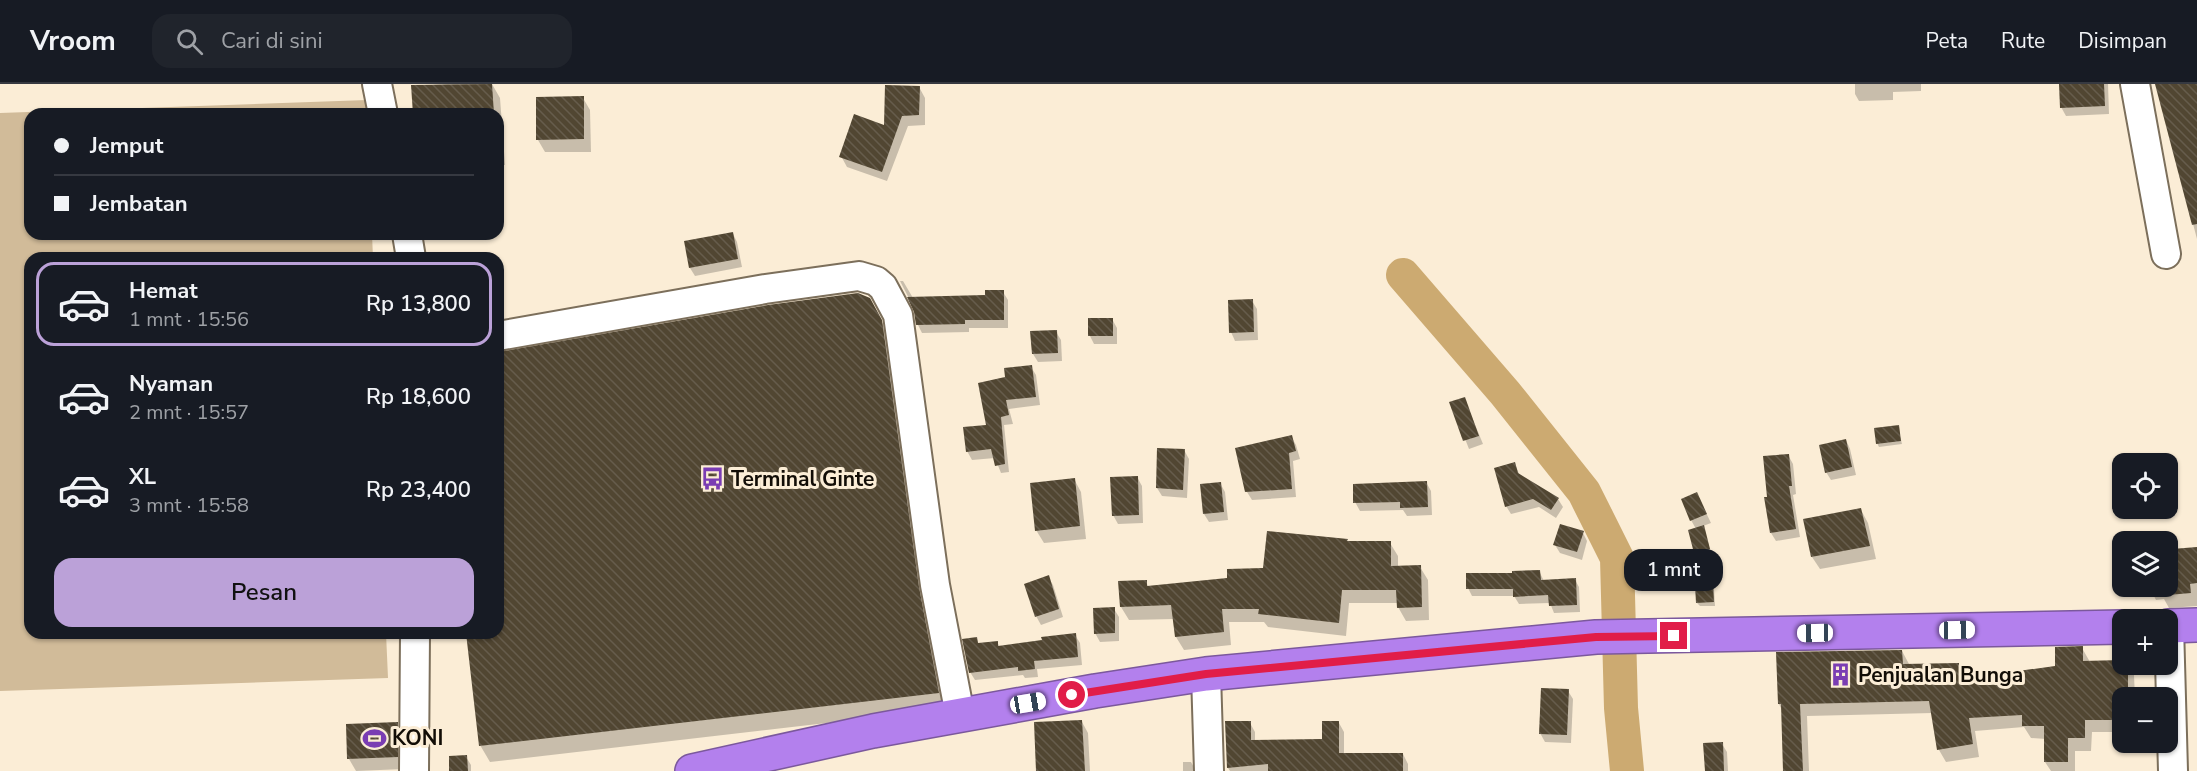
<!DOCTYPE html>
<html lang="id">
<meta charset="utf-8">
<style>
body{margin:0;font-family:"Nunito Sans",sans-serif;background:#20242c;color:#f1f3f6;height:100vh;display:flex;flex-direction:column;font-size:22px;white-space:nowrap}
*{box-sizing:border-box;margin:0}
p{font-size:20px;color:#9ea1a6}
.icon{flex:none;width:33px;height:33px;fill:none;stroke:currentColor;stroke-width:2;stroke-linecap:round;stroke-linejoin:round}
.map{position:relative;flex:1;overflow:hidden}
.drawer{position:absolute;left:24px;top:168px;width:480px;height:387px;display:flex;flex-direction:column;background:#171b24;border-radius:18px;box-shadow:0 2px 4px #0004}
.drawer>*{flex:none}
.guide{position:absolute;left:24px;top:24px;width:480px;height:132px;border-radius:18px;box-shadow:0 2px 4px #0004;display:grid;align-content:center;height:132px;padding:0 30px;background:#171b24}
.controls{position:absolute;left:2112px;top:369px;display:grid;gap:12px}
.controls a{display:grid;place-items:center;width:66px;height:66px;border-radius:12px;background:#171b24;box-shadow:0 2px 4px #0004;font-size:30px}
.end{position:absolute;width:27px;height:27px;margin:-14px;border:8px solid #e11d48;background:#fff;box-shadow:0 0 0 3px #fff}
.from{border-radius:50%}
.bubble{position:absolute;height:42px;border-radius:18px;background:#171b24;box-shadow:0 2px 4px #0004;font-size:20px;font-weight:600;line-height:42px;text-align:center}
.car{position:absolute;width:18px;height:36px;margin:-18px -9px;border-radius:8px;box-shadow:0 0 4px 2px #0007;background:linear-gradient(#fff 24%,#345 0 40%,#fff 0 76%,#345 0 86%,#fff 0)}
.guide b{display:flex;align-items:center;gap:21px;height:57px;font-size:22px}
.guide b+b{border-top:2px solid #363941}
.guide i{width:15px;height:15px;background:#f1f3f6}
ul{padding:10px 0 0;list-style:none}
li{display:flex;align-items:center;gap:18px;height:84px;margin:0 12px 9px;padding:0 18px;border:3px solid transparent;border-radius:18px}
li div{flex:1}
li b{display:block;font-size:22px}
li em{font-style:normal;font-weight:600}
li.selected{border-color:#bba1d8}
li>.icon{width:54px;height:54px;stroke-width:1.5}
.cta{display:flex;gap:12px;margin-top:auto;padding:12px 30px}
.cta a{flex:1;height:69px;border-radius:18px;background:#bba1d8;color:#111;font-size:24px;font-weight:600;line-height:69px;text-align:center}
header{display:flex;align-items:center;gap:36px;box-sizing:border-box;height:84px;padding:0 30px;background:#171b24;border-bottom:2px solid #363941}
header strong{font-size:28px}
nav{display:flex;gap:33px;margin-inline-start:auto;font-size:21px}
.search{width:420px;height:54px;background:#20242c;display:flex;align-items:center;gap:15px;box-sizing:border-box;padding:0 21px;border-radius:18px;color:#9ea1a6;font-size:22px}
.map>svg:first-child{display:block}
</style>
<header>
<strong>Vroom</strong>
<div class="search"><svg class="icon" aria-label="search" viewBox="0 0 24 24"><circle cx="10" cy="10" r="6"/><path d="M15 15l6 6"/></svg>Cari di sini</div>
<nav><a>Peta</a><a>Rute</a><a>Disimpan</a></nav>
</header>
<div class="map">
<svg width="2197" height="687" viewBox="0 0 2197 687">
<defs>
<pattern id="building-back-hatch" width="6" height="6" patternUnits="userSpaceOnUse" patternTransform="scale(1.5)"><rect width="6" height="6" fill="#514632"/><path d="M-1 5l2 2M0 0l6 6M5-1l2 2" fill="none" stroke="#665c4c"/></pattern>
</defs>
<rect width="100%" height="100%" fill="#fbedd6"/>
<path fill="#d1bb99" d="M367 16 368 30H30V150H372L373 174H30V549H386L388 594 0 607V29Z"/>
<g fill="#0003">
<path d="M447 0H492L500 14 505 81H498V30H415L413 2Z"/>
<path d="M1855 0H1921V7L1893 8V16L1859 17 1855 10Z"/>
<path d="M2060 0H2108L2109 30 2066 32 2061 23Z"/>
<path d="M2156 0H2197V155Z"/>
<path d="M919 3 925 14V41L908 42 887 97 847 83 841 72 885 43Z"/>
<path d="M583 14 590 26 591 68H545L538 56Z"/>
<path d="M733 150 737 158 742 183 695 192 690 184 685 158Z"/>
<path d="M900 197H903L913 214 987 213 1003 208 1008 216V244H969V248L922 249 918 241 916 228Z"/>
<path d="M867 213 891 254 947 625 490 678 480 661 467 549H498V269Z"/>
<path d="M1252 217 1257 225 1258 256 1235 257 1231 248Z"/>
<path d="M1112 235 1117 244V260H1094L1090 252Z"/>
<path d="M1056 248 1061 256 1062 277 1038 278 1033 270Z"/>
<path d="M1031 283 1036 291 1040 321 1009 325 1013 340 1004 341 1009 388 1001 389 995 374 972 376 967 367 988 342 1007 294Z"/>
<path d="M1464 314 1483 360 1469 365 1451 319Z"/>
<path d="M1898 343 1902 360 1879 363 1877 359Z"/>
<path d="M1291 352 1296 361 1300 375 1293 377 1296 413 1252 416 1247 408Z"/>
<path d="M1846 356 1850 365 1856 391 1831 396 1826 388Z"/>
<path d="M1184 366 1189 375 1187 414 1162 412 1157 404Z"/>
<path d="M1788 371 1793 380 1796 410 1793 411 1800 453 1776 457 1771 449 1768 414Z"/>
<path d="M1515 380 1520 392 1558 415 1563 423 1556 434 1539 423 1511 430 1506 422Z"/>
<path d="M1137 393 1142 402 1143 439 1118 440 1113 431Z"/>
<path d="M1074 395 1081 408 1086 455 1044 459 1036 446Z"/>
<path d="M1426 398 1431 407 1432 431 1407 432 1403 426 1360 427 1355 418Z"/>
<path d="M1220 399 1225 408 1228 436 1209 438 1204 430Z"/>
<path d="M1697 410 1711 439 1703 442 1711 469 1698 472 1690 447 1696 445 1691 436Z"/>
<path d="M1861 426 1868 439 1876 475 1820 485 1812 473Z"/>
<path d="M1583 449 1587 457 1582 476 1560 469 1555 461Z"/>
<path d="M1347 456 1348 459H1390L1398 472V484L1420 483 1428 496 1429 536 1406 537 1398 523V519H1349L1346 552 1268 543 1264 538H1229L1231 561 1184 566 1176 553 1174 535 1129 536 1121 523 1146 498 1149 504 1228 495 1265 486Z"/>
<path d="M2197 466V522L2169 524 2164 515 2156 516 2149 502H2168V476H2175Z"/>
<path d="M1539 487 1544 497 1575 496 1579 503 1580 528 1554 529 1550 519 1519 520 1514 512H1472L1468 504Z"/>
<path d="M1048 493 1053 501 1063 533 1041 541 1036 532Z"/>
<path d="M1712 501 1714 505 1715 522H1700L1697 519Z"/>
<path d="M1114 525 1119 533V557L1100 558 1095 549Z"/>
<path d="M1075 551 1080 559 1082 581 1037 585 1038 593 1025 594 1023 591 975 596 970 588 976 555 979 560 997 558 1000 563Z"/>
<path d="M2082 564 2090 578H2122V580H2129L2134 591 2135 614H2122V648H2092L2091 667H2075V687H2051L2045 678 2046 655 2031 654 2024 643 1975 647 1979 673 1946 678 1939 666 1933 629 1807 632 1809 687H1785L1782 626 1779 620 1902 567 1909 580 1958 581 1965 594 2014 593 2057 583Z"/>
<path d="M1568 607 1573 615 1571 659 1545 658 1540 649Z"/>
<path d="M1082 638 1088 649 1090 687H1038Z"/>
<path d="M397 639 404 652V685L356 687 349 675Z"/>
<path d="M1250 639 1255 648V657L1324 656 1339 639 1344 648V670H1403L1408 680V687H1230L1228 684Z"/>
<path d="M1722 660 1727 668 1728 687H1706Z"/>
<path d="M466 673 471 681V687H451Z"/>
<path d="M1183 678H1191L1196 687H1183Z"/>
</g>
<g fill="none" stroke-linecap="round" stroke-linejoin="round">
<path stroke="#ccaa71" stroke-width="34" d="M1403 191 1505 309 1584 408 1617 474 1621 624 1627 687"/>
</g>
<g fill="url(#building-back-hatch)">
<path d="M492 0 494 30H413L411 1Z"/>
<path d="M2059 0H2104L2105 22 2060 24Z"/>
<path d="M2155 0H2197V140L2192 141Z"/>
<path d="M885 1 920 2 919 31 902 32 882 88 839 73 854 30 884 41Z"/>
<path d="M584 12V55L536 56V13Z"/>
<path d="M733 148 738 175 689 184 684 157Z"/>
<path d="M985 206H1004V236H965V240L916 241 914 228 907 213 985 211Z"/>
<path d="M858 209 870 214 882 236 919 503 939 609 479 662 466 549H498V268L768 221Z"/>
<path d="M1253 215 1254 248 1229 249 1228 216Z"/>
<rect x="1088" y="234" width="25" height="18"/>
<path d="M1057 246 1058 269 1032 270 1030 247Z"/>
<path d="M1032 281 1036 313 1006 316 1009 331 1001 333 1005 380 995 382 991 365 966 368 963 343 986 341 978 299 1005 293 1004 284Z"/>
<path d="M1465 313 1479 352 1463 357 1449 318Z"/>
<path d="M1899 341 1901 357 1876 360 1874 344Z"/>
<path d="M1292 351 1296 367 1289 369 1292 405 1245 408 1235 364Z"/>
<path d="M1846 355 1852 383 1825 389 1819 361Z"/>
<path d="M1157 364 1185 365 1183 406 1156 404Z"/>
<path d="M1789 370 1792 402H1789L1796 445 1770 449 1764 413H1767L1763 372Z"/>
<path d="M1515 378 1518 389 1559 414 1551 426 1533 415 1505 423 1494 384Z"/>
<path d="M1138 392 1139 431 1112 432 1110 393Z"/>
<path d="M1075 394 1080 442 1035 447 1030 399Z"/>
<path d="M1427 397 1428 423 1400 424V418L1353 419V400Z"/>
<path d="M1221 398 1224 428 1203 430 1200 400Z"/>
<path d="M1697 408 1707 430 1690 437 1681 415Z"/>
<path d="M1861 424 1870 462 1811 473 1803 435Z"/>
<path d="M1560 440 1584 447 1577 468 1553 461Z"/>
<path d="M1704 441 1710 465 1694 469 1688 446Z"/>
<path d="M1267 447 1348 455 1347 457H1391V482L1421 481 1422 523 1397 524 1396 506H1342L1339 539 1258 530 1259 525H1222L1224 548 1175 553 1171 521 1120 523 1118 497 1147 496V502L1227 494V485L1263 484Z"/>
<path d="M2197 463V499L2190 500 2191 509 2168 511V475L2173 474 2172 465Z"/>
<path d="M1540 486 1541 496 1576 494 1577 521 1549 522 1548 511 1513 513V505H1466V489H1512V487Z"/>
<path d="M1049 491 1059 525 1035 533 1024 500Z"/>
<path d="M1713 500 1714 518 1696 519 1695 501Z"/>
<path d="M1115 523V549L1094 550 1093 524Z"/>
<path d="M1076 549 1078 573 1034 577 1035 585 1018 587V583L969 589 962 555 977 553 978 559 998 557V562L1042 556 1041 553Z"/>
<path d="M2083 562V577L2122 576V580H2128V614H2122V636H2085V654H2068V678H2044V642H2022V631L1969 634 1973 660 1937 666 1929 617 1800 620 1803 687H1783L1781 620H1778L1776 568 1902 566 1903 580 1959 579V594L2012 591 2011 588 2055 582V563Z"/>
<path d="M1541 604 1569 605 1567 651 1539 650Z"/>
<path d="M1082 636 1085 687H1036L1034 638Z"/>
<path d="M1225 637H1251V656L1322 655V637H1339V669H1403V687H1268V680L1227 684Z"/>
<path d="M398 638V673L347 675 346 640Z"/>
<path d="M1723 658 1724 687H1705L1703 659Z"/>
<path d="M467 671 468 687H449V672Z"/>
</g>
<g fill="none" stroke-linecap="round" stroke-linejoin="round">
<defs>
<g id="minor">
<path d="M377 0 383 30"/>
<path d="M2135 0 2166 170"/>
<path d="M407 150 411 174"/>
<path d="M498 252 765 205 859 192 876 197 883 203 898 231 935 501 960 631"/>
<path d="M2169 542 2173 687"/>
<path d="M1206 590 1209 687"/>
<path d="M414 687 415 549"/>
</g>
<g id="highway">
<path d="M2168 542 2197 541"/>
<path d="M692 687 873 647 1095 607 1206 590 1596 553 2122 543"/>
</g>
</defs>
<use href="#minor" stroke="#7c6f5b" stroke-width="32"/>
<use href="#highway" stroke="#7b589c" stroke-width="36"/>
<use href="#minor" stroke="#fff" stroke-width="28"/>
<use href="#highway" stroke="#b380ed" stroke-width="33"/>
</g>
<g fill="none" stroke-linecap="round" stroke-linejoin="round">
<path stroke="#e11d48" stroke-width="8" d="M1072 611 1206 590 1596 553 1674 552"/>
</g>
<defs>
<symbol id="bus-bare" viewBox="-9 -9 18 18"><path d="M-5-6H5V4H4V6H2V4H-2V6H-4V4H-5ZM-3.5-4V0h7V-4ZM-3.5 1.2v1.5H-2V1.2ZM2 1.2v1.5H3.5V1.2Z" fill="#7a3db3" stroke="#fbedd6" stroke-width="2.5" paint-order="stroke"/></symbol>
<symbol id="building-bare" viewBox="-9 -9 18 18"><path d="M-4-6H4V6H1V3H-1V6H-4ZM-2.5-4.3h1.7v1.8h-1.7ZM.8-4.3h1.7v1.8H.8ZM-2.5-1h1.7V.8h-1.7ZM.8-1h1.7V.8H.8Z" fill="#7a3db3" stroke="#fbedd6" stroke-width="2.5" paint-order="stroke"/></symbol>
<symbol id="stadium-bare" viewBox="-9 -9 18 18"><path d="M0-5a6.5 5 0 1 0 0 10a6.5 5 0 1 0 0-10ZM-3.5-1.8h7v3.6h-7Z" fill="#7a3db3" stroke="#fbedd6" stroke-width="2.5" paint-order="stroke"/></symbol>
</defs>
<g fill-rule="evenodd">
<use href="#bus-bare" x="696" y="378" width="33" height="33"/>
<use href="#building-bare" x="1824" y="574" width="33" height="33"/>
<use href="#stadium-bare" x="358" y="638" width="33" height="33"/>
</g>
<g text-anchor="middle" stroke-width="6" stroke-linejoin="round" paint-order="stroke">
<g font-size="21" font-weight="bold" fill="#120d06" stroke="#fbedd6" text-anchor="start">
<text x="731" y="402">Terminal Ginte</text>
<text x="1858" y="598">Penjualan Bunga</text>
<text x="392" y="661">KONI</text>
</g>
</g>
</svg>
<div class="controls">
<a><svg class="icon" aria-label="locate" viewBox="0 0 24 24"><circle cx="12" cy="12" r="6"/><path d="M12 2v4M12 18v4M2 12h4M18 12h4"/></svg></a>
<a><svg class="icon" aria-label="layers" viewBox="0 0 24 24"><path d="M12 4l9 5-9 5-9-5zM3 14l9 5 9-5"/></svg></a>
<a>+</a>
<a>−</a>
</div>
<i class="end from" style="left:1072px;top:611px"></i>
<i class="end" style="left:1674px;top:552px"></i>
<div class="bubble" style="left:1624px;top:465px;width:99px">1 mnt</div>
<i class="car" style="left:1957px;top:546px;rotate:89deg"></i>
<i class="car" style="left:1815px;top:549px;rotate:269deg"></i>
<i class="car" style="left:1028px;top:619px;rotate:80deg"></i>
<div class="guide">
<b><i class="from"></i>Jemput</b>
<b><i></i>Jembatan</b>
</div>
<section class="drawer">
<ul>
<li class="selected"><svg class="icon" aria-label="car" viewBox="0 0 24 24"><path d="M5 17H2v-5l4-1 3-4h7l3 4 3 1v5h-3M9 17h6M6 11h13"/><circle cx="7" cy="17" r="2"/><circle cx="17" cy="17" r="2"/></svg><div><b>Hemat</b><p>1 mnt · 15:56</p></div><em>Rp 13,800</em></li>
<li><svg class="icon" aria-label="car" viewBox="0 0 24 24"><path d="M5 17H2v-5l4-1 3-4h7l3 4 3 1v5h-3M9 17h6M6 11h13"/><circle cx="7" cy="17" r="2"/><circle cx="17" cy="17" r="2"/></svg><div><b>Nyaman</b><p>2 mnt · 15:57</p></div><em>Rp 18,600</em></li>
<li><svg class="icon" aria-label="car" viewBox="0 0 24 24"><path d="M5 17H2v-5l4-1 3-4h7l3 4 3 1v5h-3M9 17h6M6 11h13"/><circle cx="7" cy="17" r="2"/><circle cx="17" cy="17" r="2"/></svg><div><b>XL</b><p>3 mnt · 15:58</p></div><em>Rp 23,400</em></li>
</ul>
<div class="cta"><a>Pesan</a></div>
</section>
</div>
